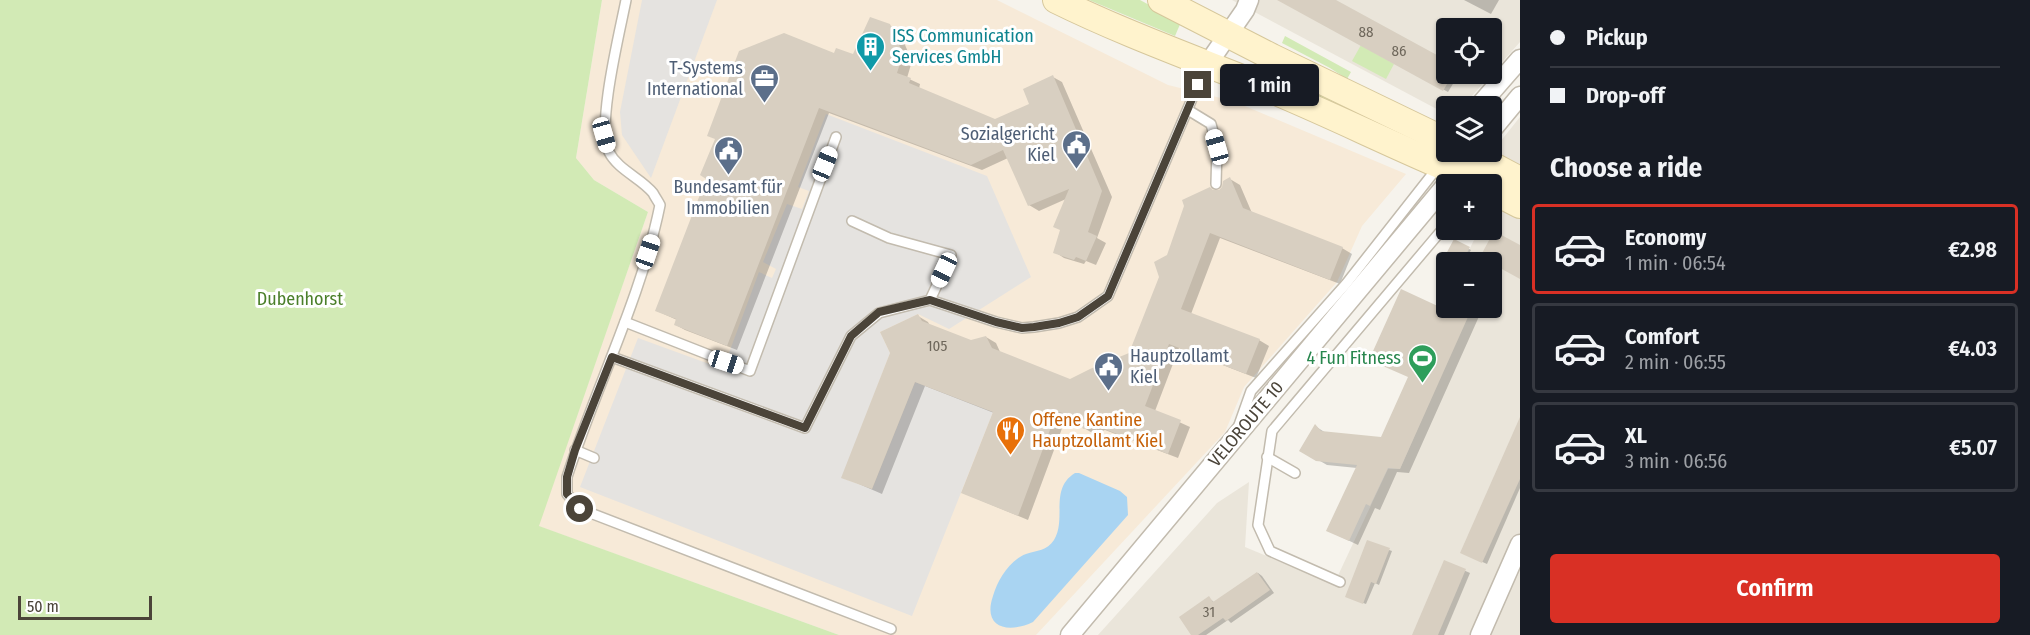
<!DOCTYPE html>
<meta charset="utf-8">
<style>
body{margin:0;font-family:"Fira Sans Condensed",sans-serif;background:#242831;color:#f1f3f6;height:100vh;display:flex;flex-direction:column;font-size:22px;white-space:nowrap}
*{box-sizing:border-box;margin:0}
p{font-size:20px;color:#9ea1a6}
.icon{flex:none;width:33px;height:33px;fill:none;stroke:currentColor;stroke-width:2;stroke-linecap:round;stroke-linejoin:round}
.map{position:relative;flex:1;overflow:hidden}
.drawer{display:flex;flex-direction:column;background:#171b24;width:510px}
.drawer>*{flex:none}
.banner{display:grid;align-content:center;height:132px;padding:0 30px;background:#171b24}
.buttons{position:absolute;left:1436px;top:18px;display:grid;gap:12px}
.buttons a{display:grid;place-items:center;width:66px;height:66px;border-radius:6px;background:#171b24;box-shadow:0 2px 4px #0004;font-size:30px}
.scale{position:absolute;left:18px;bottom:15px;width:134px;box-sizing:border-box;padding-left:6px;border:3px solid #4b4439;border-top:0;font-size:16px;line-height:21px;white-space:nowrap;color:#4b4439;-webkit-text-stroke:4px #fff;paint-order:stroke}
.end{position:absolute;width:27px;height:27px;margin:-14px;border:8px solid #4b4439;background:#fff;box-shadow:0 0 0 3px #fff}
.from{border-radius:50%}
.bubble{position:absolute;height:42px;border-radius:6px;background:#171b24;box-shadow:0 2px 4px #0004;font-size:20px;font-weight:600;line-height:42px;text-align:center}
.car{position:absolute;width:18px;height:36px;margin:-18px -9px;border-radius:8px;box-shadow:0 0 4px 2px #0007;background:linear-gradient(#fff 24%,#345 0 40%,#fff 0 76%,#345 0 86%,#fff 0)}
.banner b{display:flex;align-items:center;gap:21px;height:57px;font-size:22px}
.banner b+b{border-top:2px solid #363941}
.banner i{width:15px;height:15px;background:#f1f3f6}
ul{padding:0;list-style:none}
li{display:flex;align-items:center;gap:18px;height:90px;margin:0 12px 9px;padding:0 18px;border:3px solid #363941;border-radius:6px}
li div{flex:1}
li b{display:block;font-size:22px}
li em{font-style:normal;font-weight:600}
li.selected{border-color:#d93025}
li>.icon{width:54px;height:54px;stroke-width:1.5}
h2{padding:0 30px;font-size:27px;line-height:72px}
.primary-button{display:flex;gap:12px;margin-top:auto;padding:12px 30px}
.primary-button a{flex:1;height:69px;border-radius:6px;background:#d93025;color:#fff;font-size:24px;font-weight:600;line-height:69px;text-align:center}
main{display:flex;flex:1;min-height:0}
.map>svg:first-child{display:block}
</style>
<main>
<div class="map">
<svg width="1520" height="635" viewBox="0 0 1520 635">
<rect width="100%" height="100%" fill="#f6f3ec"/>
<g fill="#eae5da" fill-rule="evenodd">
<path d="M1232 0H1520V42L1463 106H1446V114ZM1446 28H1491V74H1446Z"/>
<path d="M1520 117V635H1098L1217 503 1249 482 1245 547 1334 584 1388 469H1400L1466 318 1442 307 1446 298V308H1491V262H1463L1479 230H1491V189L1500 142Z"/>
</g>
<path fill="#f7ead8" d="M602 0H997L1168 85 1233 101 1406 174 1362 226 1337 282 1244 387 1225 432 1036 635H839L538 526 648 212 594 180 576 158Z"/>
<g fill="#d2eab5">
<path d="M0 0H602L576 158 594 180 648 212 539 526 839 635H0Z"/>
<path d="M1089 0H1140L1181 22 1175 36Z"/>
<path d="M1285 36 1351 72 1347 79 1330 68 1282 43Z"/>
<path d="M1361 45 1394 64 1386 79 1352 61Z"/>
<path d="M1262 62 1452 152 1459 155 1454 162 1254 75Z"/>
</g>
<g fill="#e5e3e0">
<path d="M642 0H717L651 178 622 135 620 112Z"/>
<path d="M826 114 987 176 1031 277 949 329 918 314 880 332 890 353 842 478 872 489 915 382 993 412 912 616 580 487 638 338 723 369 759 272 772 278 776 269 763 262 787 204 802 209 809 191 798 187Z"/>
</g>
<path fill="#a9d4f2" d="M1075 473H1079L1120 491 1127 497 1128 515 1033 622C1008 634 982 628 993 596 998 579 1010 560 1026 554 1037 550 1047 551 1054 540 1067 519 1049 489 1075 473Z"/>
<g fill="#0003">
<path d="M1280 0H1334L1446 62V74H1459L1448 92Z"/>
<path d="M1464 0H1499L1491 14Z"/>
<path d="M889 25 899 31 912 61 907 78 920 84 919 89 995 120 1031 105 1053 77 1062 82 1112 197 1097 238 1106 243 1096 265 1086 261 1084 264 1064 258 1055 252 1062 230 1066 199 1039 211 1029 205 1008 158 982 170 829 113 737 350 685 330 676 325 677 320 657 311 835 54 854 56Z"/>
<path d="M1230 179 1240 185 1252 213 1342 248 1352 254 1340 284 1220 238 1191 314 1259 340 1269 346 1256 378 1179 348 1155 411 1190 427 1178 458 1105 430 1094 434 1084 428 1081 420 1067 415 1028 520 963 493 994 413 925 386 882 494 843 477 918 316 928 322 930 326 971 342 986 337 996 343 1001 354 1070 381 1130 354 1168 256 1215 192H1219Z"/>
<path d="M1454 241 1471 250 1464 262 1448 254Z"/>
<path d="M1446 302V308H1473L1481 312 1409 473 1397 472 1380 510 1375 508 1358 545 1337 535 1357 468 1327 465 1301 450 1315 426 1326 433 1382 439Z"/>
<path d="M1520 419V488L1487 564 1467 555Z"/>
<path d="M1389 550 1392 551 1379 585 1375 583 1366 604 1350 598Z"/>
<path d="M1445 562 1470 573 1444 635H1415Z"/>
<path d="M1258 573 1262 576 1274 593 1231 623 1228 620 1206 635H1193L1209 598 1215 603Z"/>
</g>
<g fill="#d8cfc1">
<path d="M1277 0H1336L1446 60V74H1453L1443 91Z"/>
<path d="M870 17 890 24 903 54 897 73 911 78 909 83 995 119 1029 104 1023 89 1053 75 1102 191 1088 232 1097 236 1086 261 1076 257 1074 260 1053 253 1060 230 1053 227 1069 189 1028 206 1003 150 971 165 819 108 727 346 674 325 676 319 655 311 706 179 700 175 715 139 707 136 739 51 784 33 834 53 836 48 853 54Z"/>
<path d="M1230 177 1243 208 1343 247 1330 280 1210 233 1181 309 1260 339 1246 374 1169 344 1145 406 1181 420 1168 454 1094 425 1083 429 1079 419 1057 411 1018 516 961 493 993 412 915 382 872 489 841 478 890 353 880 332 918 314 922 321 971 340 986 336 992 348 1070 379 1090 369 1129 353 1159 277 1154 262 1167 255 1184 206 1182 200 1210 187 1213 190H1219L1222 187 1223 181Z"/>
<path d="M1494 231 1520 245V279L1480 257Z"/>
<path d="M1454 239 1470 247 1462 262 1446 254Z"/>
<path d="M1401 289 1442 308H1472L1400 469 1388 468 1370 506 1366 504 1349 541 1326 531 1357 465 1316 461 1299 451 1315 424 1321 431 1381 437 1408 377 1369 360Z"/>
<path d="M1520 417V479L1482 563 1460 553Z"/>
<path d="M1367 540 1390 548 1376 584 1371 582 1363 604 1345 597Z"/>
<path d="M1444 560 1466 569 1438 635H1412Z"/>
<path d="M1257 572 1270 590 1226 621 1223 618 1198 635H1191L1179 617 1209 596 1213 602Z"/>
</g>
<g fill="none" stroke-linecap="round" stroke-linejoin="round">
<defs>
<g id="service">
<path d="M626 0C620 31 596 127 609 152 618 170 641 178 653 193 655 197 658 201 660 205 641 299 596 386 567 477V494L580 509 891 629"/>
<path d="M1188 110 1211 124 1217 147 1216 184"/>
<path d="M852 221 889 238 951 255 930 300"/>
<path d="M625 322 750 371 836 137"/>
<path d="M612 357 805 428 851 336 879 313 930 300 996 322 1022 328 1034 327 1059 323 1078 317 1108 296 1206 66"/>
<path d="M1239 425 1251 391 1346 284 1438 167"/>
<path d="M575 450 594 458"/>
<path d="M1267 457 1295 473"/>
<path d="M1340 582 1270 551 1258 525 1272 431 1446 225"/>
</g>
<g id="minor">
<path d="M1207 65 1245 10 1249 0"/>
<path d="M1479 106 1520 59"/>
<path d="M1491 131 1520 96"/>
<path d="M1070 635 1446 185"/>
<path d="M1480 635 1520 544"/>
</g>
<g id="secondary">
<path d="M1056 0C1117 30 1179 53 1242 78 1314 106 1384 142 1456 172L1481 184"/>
<path d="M1161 0 1272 57 1446 141"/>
<path d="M1467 152 1520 180"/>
<path d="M1491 190 1520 205"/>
</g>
</defs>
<use href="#service" stroke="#c2bbae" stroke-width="12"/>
<use href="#minor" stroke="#c2bbae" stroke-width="21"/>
<use href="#secondary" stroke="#d6c79b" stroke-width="28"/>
<use href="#service" stroke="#fff" stroke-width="9"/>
<use href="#minor" stroke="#fff" stroke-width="18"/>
<use href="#secondary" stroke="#fff3cd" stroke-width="26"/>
</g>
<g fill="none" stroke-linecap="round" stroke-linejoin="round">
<path stroke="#4b4439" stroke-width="8" d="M580 509 567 494V477L575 450 612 357 805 428 851 336 879 312 930 300 996 322 1022 328 1034 327 1059 323 1078 317 1108 296 1198 85"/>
</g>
<defs>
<symbol id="building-pin" viewBox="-11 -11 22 30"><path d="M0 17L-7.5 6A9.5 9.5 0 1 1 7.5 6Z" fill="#0f9aa8" stroke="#fff"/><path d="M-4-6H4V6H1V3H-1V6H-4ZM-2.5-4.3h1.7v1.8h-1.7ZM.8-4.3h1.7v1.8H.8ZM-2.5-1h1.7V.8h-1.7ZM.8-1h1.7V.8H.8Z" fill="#fff"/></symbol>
<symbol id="office-pin" viewBox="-11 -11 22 30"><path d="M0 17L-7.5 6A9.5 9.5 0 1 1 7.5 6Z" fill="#5c6f8a" stroke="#fff"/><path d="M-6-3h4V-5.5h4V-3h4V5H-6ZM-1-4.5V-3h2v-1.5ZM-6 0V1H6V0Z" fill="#fff"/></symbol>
<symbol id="civic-pin" viewBox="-11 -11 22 30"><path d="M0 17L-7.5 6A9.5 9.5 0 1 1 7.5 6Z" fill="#5c6f8a" stroke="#fff"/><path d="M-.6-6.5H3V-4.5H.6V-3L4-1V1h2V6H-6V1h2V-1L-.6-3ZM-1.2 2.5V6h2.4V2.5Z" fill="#fff"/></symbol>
<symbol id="stadium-pin" viewBox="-11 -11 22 30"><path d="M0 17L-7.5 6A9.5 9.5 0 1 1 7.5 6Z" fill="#2e9e5b" stroke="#fff"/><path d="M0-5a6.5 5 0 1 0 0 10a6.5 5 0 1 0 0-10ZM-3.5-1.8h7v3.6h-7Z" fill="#fff"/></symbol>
<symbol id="restaurant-pin" viewBox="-11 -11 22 30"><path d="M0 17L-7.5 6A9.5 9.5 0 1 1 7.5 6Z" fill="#e8710a" stroke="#fff"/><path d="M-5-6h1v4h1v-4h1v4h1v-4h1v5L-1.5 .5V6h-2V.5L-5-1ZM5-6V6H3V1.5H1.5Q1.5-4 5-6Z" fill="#fff"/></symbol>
</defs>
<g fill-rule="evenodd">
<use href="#building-pin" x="854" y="30" width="33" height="45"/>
<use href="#office-pin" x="748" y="62" width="33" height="45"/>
<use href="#civic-pin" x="1060" y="128" width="33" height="45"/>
<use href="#civic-pin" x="712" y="134" width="33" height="45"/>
<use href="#stadium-pin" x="1406" y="342" width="33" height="45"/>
<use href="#civic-pin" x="1092" y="350" width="33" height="45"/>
<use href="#restaurant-pin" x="994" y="414" width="33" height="45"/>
</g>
<g text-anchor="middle" stroke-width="6" stroke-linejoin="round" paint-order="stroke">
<g font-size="15" fill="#6e675b">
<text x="1366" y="37">88</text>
<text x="1399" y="56">86</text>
<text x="937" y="351">105</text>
<text x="1209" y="617">31</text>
</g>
<g font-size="18" fill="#0d838f" stroke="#fff" text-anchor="start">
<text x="892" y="42">ISS Communication<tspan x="892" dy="21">Services GmbH</tspan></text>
</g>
<g font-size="18" fill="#4e5e75" stroke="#fff" text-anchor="end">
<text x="743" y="74">T-Systems<tspan x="743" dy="21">International</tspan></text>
<text x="1055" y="140">Sozialgericht<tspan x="1055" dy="21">Kiel</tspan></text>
<text x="728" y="193" text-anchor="middle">Bundesamt für<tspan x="728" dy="21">Immobilien</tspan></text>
<text x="1130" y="362" text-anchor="start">Hauptzollamt<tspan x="1130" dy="21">Kiel</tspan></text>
</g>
<g font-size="18" fill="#4a7f2a" stroke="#fff">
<text x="300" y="305">Dubenhorst</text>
</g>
<g font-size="18" fill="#27864d" stroke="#fff" text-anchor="end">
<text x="1401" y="364">4 Fun Fitness</text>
</g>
<g font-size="18" fill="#c56008" stroke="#fff" text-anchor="start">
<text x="1032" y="426">Offene Kantine<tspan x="1032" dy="21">Hauptzollamt Kiel</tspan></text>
</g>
<g font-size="18" fill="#4b4439" stroke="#fff">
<text transform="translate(1246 424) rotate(-50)" y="6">VELOROUTE 10</text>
</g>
</g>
</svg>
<div class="buttons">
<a><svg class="icon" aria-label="locate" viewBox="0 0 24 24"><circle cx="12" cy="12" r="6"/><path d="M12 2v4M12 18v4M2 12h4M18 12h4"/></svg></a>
<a><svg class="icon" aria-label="layers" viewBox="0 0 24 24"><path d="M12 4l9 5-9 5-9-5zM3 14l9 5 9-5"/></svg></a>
<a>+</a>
<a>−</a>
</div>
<div class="scale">50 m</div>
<i class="end from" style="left:580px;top:509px"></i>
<i class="end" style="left:1198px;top:85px"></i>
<div class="bubble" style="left:1220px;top:64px;width:99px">1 min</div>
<i class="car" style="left:604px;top:135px;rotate:164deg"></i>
<i class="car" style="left:1217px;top:147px;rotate:344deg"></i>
<i class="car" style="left:825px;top:164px;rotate:22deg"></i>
<i class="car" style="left:648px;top:252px;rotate:19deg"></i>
<i class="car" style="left:944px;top:270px;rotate:205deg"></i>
<i class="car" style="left:726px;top:362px;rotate:108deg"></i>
</div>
<section class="drawer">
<div class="banner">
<b><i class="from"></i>Pickup</b>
<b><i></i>Drop-off</b>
</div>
<h2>Choose a ride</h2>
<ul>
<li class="selected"><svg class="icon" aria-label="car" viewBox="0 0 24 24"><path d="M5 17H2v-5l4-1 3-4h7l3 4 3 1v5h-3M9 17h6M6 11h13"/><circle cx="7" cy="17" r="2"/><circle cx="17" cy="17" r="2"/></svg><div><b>Economy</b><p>1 min · 06:54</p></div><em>€2.98</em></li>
<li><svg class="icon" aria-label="car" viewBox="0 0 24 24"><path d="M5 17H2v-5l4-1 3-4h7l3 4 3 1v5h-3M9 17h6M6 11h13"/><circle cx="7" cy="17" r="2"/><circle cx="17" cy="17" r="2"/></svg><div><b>Comfort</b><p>2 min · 06:55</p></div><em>€4.03</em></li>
<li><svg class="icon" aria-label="car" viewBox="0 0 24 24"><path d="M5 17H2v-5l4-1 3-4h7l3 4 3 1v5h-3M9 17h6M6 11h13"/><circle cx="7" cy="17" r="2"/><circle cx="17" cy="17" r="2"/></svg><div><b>XL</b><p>3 min · 06:56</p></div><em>€5.07</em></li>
</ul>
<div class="primary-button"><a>Confirm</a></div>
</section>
</main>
